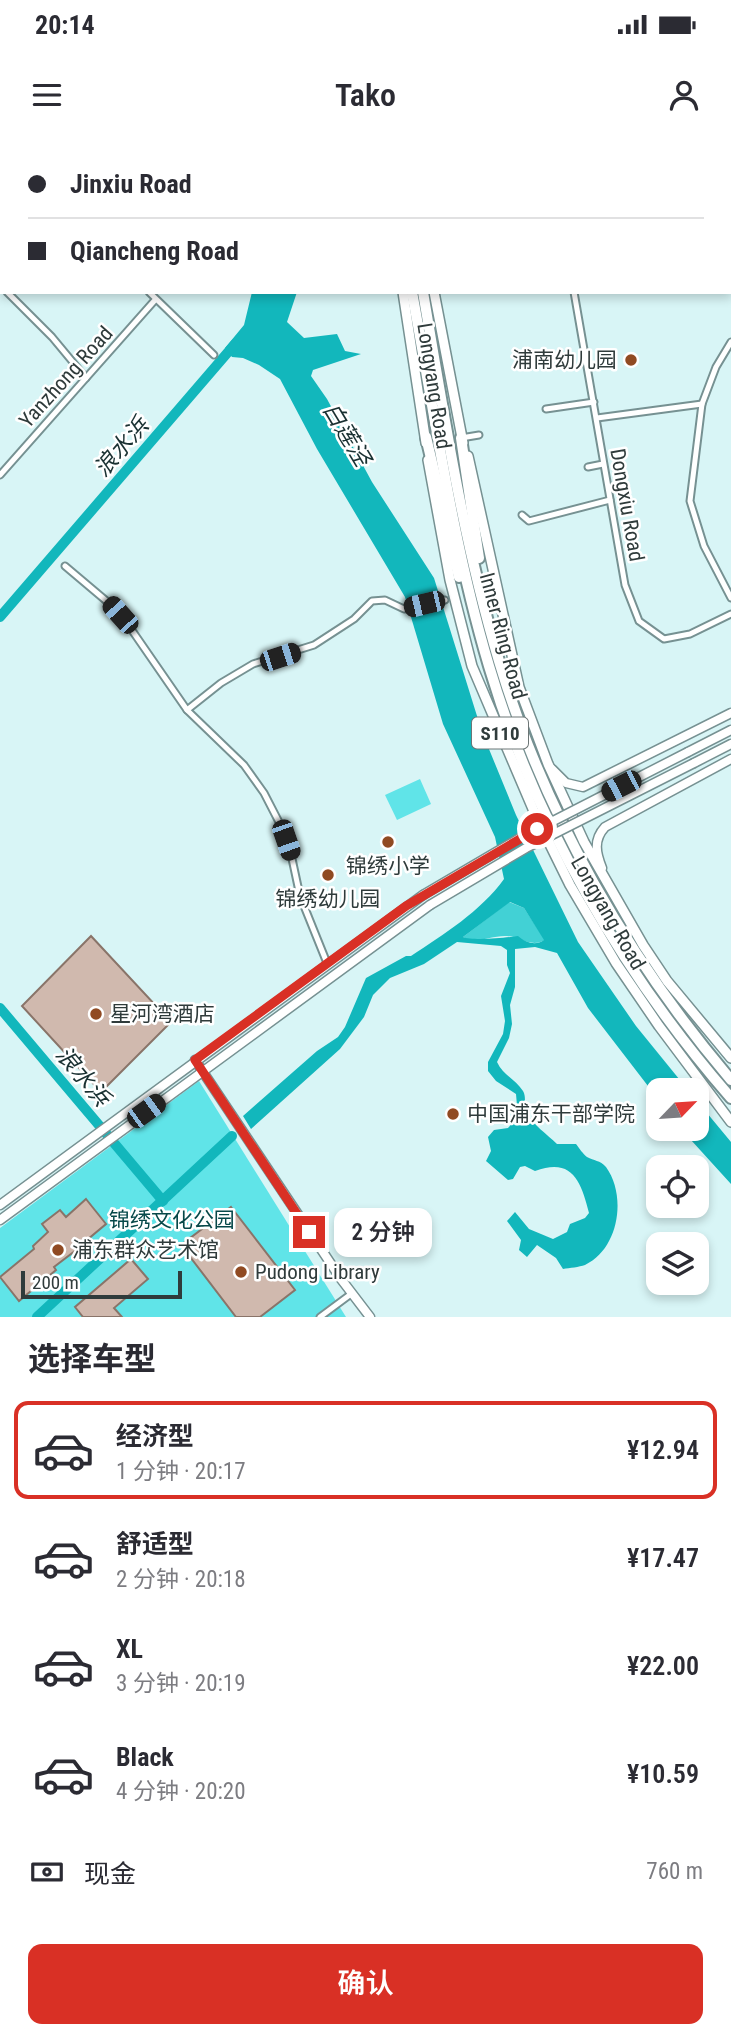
<!DOCTYPE html>
<html lang="zh">
<meta charset="utf-8">
<style>
body{margin:0;font-family:"Roboto Condensed","Noto Sans SC",sans-serif;background:#f2f2f3;color:#2b2b33;height:100vh;display:flex;flex-direction:column;font-size:26px;white-space:nowrap}
*{box-sizing:border-box;margin:0}
p{font-size:23px;color:#7c7c81}
.icon{flex:none;width:38px;height:38px;fill:none;stroke:currentColor;stroke-width:2;stroke-linecap:round;stroke-linejoin:round}
.map{position:relative;height:1177px;overflow:hidden}
.details{display:flex;flex-direction:column;background:#fff;flex:1}
.details>*{flex:none}
.hud{position:absolute;left:0px;top:0px;width:732px;height:154px;box-shadow:0 4px 10px #0003;display:grid;align-content:center;height:154px;padding:0 28px;background:#fff}
.needle{width:46px;rotate:65deg}
.controls{position:absolute;left:646px;top:938px;display:grid;gap:14px}
.controls a{display:grid;place-items:center;width:63px;height:63px;border-radius:14px;background:#fff;box-shadow:0 4px 10px #0003;font-size:35px}
.scale{position:absolute;left:21px;bottom:18px;width:161px;box-sizing:border-box;padding-left:7px;border:4px solid #2f3b3b;border-top:0;font-size:19px;line-height:24px;white-space:nowrap;color:#2f3b3b;-webkit-text-stroke:5px #fff;paint-order:stroke}
.end{position:absolute;width:32px;height:32px;margin:-16px;border:9px solid #d93025;background:#fff;box-shadow:0 0 0 4px #fff}
.from{border-radius:50%}
.bubble{position:absolute;height:49px;border-radius:14px;background:#fff;box-shadow:0 4px 10px #0003;font-size:23px;font-weight:600;line-height:49px;text-align:center}
.car{position:absolute;width:21px;height:42px;margin:-21px -10px;border-radius:9px;box-shadow:0 0 5px 2px #0007;background:linear-gradient(#222 24%,#8ab4d8 0 40%,#222 0 76%,#8ab4d8 0 86%,#222 0)}
.hud b{display:flex;align-items:center;gap:24px;height:66px;font-size:26px}
.hud b+b{border-top:2px solid #e1e1e2}
.hud i{width:18px;height:18px;background:#2b2b33}
ul{padding:0;list-style:none}
li{display:flex;align-items:center;gap:21px;height:98px;margin:0 14px 10px;padding:0 14px;border:4px solid transparent;border-radius:14px}
li div{flex:1}
li b{display:block;font-size:26px}
li em{font-style:normal;font-weight:600}
li.on{border-color:#d93025}
li>.icon{width:63px;height:63px;stroke-width:1.5}
h2{padding:0 28px;font-size:32px;line-height:84px}
.pay{display:flex;align-items:center;gap:18px;height:77px;padding:0 28px;font-size:26px}
.pay p{margin-inline-start:auto}
.button{display:flex;gap:14px;margin-top:auto;padding:14px 28px}
.button a{flex:1;height:80px;border-radius:14px;background:#d93025;color:#fff;font-size:28px;font-weight:600;line-height:80px;text-align:center}
.status{display:flex;justify-content:space-between;align-items:center;height:49px;padding:0 35px;background:#fff;direction:ltr}
.status svg{height:19px;fill:currentColor}
header{display:flex;justify-content:space-between;align-items:center;height:91px;padding:0 28px;background:#fff;font-size:32px;font-weight:600}
.map>svg:first-child{display:block}
</style>
<div class="status"><b>20:14</b><svg viewBox="0 0 49 12"><path d="M0 12V9h3v3zM5 12V6h3v6zM10 12V3h3v9zM15 12V0h3v12zM26 1h20v11H26zM47 4h2v5h-2z"/></svg></div>
<header><svg class="icon" aria-label="menu" viewBox="0 0 24 24"><path d="M4 6h16M4 12h16M4 18h16"/></svg>Tako<svg class="icon" aria-label="person" viewBox="0 0 24 24"><circle cx="12" cy="8" r="4"/><path d="M4 21q1-7 8-7t8 7"/></svg></header>
<div class="map">
<svg width="731" height="1177" viewBox="0 0 731 1177">
<rect width="100%" height="100%" fill="#d8f5f6"/>
<g fill="#60e4e8">
<path d="M420 639 431 664 397 680 385 655Z"/>
<path d="M199 941 346 1177H0V1088Z"/>
</g>
<path fill="#42d1d5" d="M509 762 524 768 545 800C531 808 521 797 507 796 491 795 477 805 463 797Z"/>
<g fill="#12b7bc" fill-rule="evenodd">
<path d="M252 152H297L287 182 304 198 337 194 345 211 361 214 313 230 311 236 327 259 372 342 434 438 482 592 516 675 578 802 636 886 688 950H658V959L588 868 557 813 535 807 515 809V847L510 865 512 884 509 898 497 922C503 935 516 940 523 951 527 958 523 965 526 972 532 984 548 995 557 1004H576C579 1008 583 1014 587 1017 594 1021 600 1020 606 1027 627 1056 619 1109 585 1125 579 1127 570 1128 563 1129L556 1118 537 1105 527 1117 519 1110 521 1100 507 1081 515 1072 529 1089 553 1099 567 1092 570 1084 585 1078 589 1073C581 1042 573 1017 535 1031L525 1026 520 1027 513 1039 508 1040 486 1021 491 1011 488 997 494 990 508 988 518 977 516 954 496 941 488 931V922L503 894 505 881 501 856 510 833 507 825V810L501 806 457 802 424 824 390 838 373 855 364 877 340 909 251 989 243 976 317 911 338 897 345 887 366 838 406 816H411C443 795 481 771 504 739L495 697 443 584 405 457 317 309 280 239 259 225 243 218 232 217 225 208 244 185ZM510 762 524 768 544 800C536 806 526 803 518 796 506 798 472 801 463 797Z"/>
<path d="M697 961 731 1002V1044L681 989H696Z"/>
</g>
<g fill="none" stroke-linecap="round" stroke-linejoin="round">
<g stroke="#12b7bc" stroke-width="10">
<path d="M0 477 235 204"/>
<path d="M0 868 163 1061"/>
<path d="M37 1177 232 996"/>
</g>
</g>
<g fill="#d0b9ae" stroke="#897469" stroke-width="2">
<path d="M91 796 171 882 101 952 22 866Z"/>
<path d="M86 1059 106 1084 87 1100 90 1104 77 1114 75 1111 54 1127 56 1130 19 1161 0 1137 34 1109 33 1106 48 1092 42 1084 60 1070 66 1077Z"/>
<path d="M231 1067 295 1150 260 1177H236L181 1105Z"/>
<path d="M131 1119 148 1139 114 1168 122 1177H83L75 1167Z"/>
</g>
<g fill="none" stroke-linecap="round" stroke-linejoin="round">
<defs>
<g id="street">
<path d="M24 0 26 2"/>
<path d="M730 24H731"/>
<path d="M0 145 2 147"/>
<path d="M7 152 52 197 86 238"/>
<path d="M149 152 214 215"/>
<path d="M574 152 625 445 639 481 664 499 690 494 731 474"/>
<path d="M731 202 716 227 702 264 690 361 704 406 731 458"/>
<path d="M546 269 594 262"/>
<path d="M597 278 702 264"/>
<path d="M461 298 479 295"/>
<path d="M588 327 603 324"/>
<path d="M0 335 155 160"/>
<path d="M522 375 529 381 610 360"/>
<path d="M65 426 110 464 129 486 187 570 244 625 264 653 281 686 291 714 300 756 327 823"/>
<path d="M187 570 221 543 253 524 314 505 354 479 372 461 385 460 404 469 445 460"/>
<path d="M320 1177 351 1154"/>
</g>
<g id="secondary">
<path d="M688 612 731 590"/>
<path d="M694 623 731 604"/>
<path d="M552 629 566 643 583 647 731 573"/>
<path d="M602 728C596 713 593 700 605 687L731 619"/>
<path d="M195 920 341 1139 370 1177"/>
<path d="M0 1065 423 755"/>
<path d="M0 1080 430 765"/>
</g>
<g id="primary">
<path d="M403 152 426 303"/>
<path d="M434 152 463 303"/>
<path d="M468 316 519 547 548 624 584 702 643 805 667 841 731 918"/>
<path d="M428 320 450 440 472 526 536 676 570 745 616 823 659 886 731 982"/>
</g>
<g id="highway">
<path d="M333 0 337 2"/>
<path d="M385 0V2"/>
<path d="M395 0 396 2"/>
<path d="M451 2 453 0"/>
<path d="M412 152C435 277 453 405 489 526 536 685 623 834 731 958"/>
<path d="M423 152C444 276 463 400 499 521 544 673 628 819 731 940"/>
<path d="M426 297 459 437"/>
<path d="M461 298 479 418"/>
</g>
</defs>
<use href="#street" stroke="#769192" stroke-width="9"/>
<use href="#secondary" stroke="#769192" stroke-width="11"/>
<use href="#primary" stroke="#769192" stroke-width="12"/>
<use href="#highway" stroke="#769192" stroke-width="14"/>
<use href="#street" stroke="#fff" stroke-width="5"/>
<use href="#secondary" stroke="#fff" stroke-width="8"/>
<use href="#primary" stroke="#fff" stroke-width="9"/>
<use href="#highway" stroke="#fff" stroke-width="10"/>
<defs>
<g id="secondary-bridge">
<path d="M423 755 520 698 688 612"/>
<path d="M430 765 526 708 694 623"/>
</g>
</defs>
<use href="#secondary-bridge" stroke="#769192" stroke-width="11" stroke-linecap="butt"/>
<use href="#secondary-bridge" stroke="#fff" stroke-width="8"/>
</g>
<g fill="none" stroke-linecap="round" stroke-linejoin="round">
<path stroke="#d93025" stroke-width="9" d="M309 1092 195 920 406 766 537 689"/>
</g>
<g fill="#904a22" stroke="#fff" stroke-width="2.5">
<circle cx="631" cy="220" r="7"/>
<circle cx="388" cy="702" r="7"/>
<circle cx="328" cy="735" r="7"/>
<circle cx="96" cy="874" r="7"/>
<circle cx="453" cy="974" r="7"/>
<circle cx="58" cy="1110" r="7"/>
<circle cx="241" cy="1132" r="7"/>
</g>
<g text-anchor="middle" stroke-width="5" stroke-linejoin="round" paint-order="stroke">
<rect fill="#fff" stroke="#6d7676" stroke-width="2" x="472" y="577.5" width="56" height="31" rx="5"/>
<g font-size="19" font-weight="bold" fill="#2f3b3b">
<text x="500" y="600">S110</text>
</g>
<g font-size="21" fill="#2f3b3b" stroke="#fff" text-anchor="start">
<text x="617" y="227" text-anchor="end">浦南幼儿园</text>
<text x="388" y="733" text-anchor="middle">锦绣小学</text>
<text x="328" y="766" text-anchor="middle">锦绣幼儿园</text>
<text x="110" y="881">星河湾酒店</text>
<text x="467" y="981">中国浦东干部学院</text>
<text x="72" y="1117">浦东群众艺术馆</text>
<text x="255" y="1139">Pudong Library</text>
</g>
<g font-size="21" fill="#2f3b3b" stroke="#fff">
<text transform="translate(66 237) rotate(-48)" y="7">Yanzhong Road</text>
<text transform="translate(434 246) rotate(81)" y="7">Longyang Road</text>
<text transform="translate(627 365) rotate(80)" y="7">Dongxiu Road</text>
<text transform="translate(503 496) rotate(75)" y="7">Inner Ring Road</text>
<text transform="translate(608 773) rotate(60)" y="7">Longyang Road</text>
</g>
<g font-size="21" fill="#064849" stroke="#fff">
<text x="172" y="1087">锦绣文化公园</text>
</g>
<g font-size="23" font-style="italic" fill="#1a3132" stroke="#fff">
<text transform="translate(347 294) rotate(59)" y="8">白莲泾</text>
<text transform="translate(121 307) rotate(-49)" y="8">浪水浜</text>
<text transform="translate(83 936) rotate(50)" y="8">浪水浜</text>
</g>
</g>
</svg>
<div class="controls">
<a><svg class="needle" viewBox="-14 -14 28 28"><path d="M0-13l5 13h-10z" fill="#e53935"/><path d="M0 13l5-13h-10z" fill="#7c7c81"/></svg></a>
<a><svg class="icon" aria-label="locate" viewBox="0 0 24 24"><circle cx="12" cy="12" r="6"/><path d="M12 2v4M12 18v4M2 12h4M18 12h4"/></svg></a>
<a><svg class="icon" aria-label="layers" viewBox="0 0 24 24"><path d="M12 4l9 5-9 5-9-5zM3 14l9 5 9-5"/></svg></a>
</div>
<div class="scale">200 m</div>
<i class="end from" style="left:537px;top:689px"></i>
<i class="end" style="left:309px;top:1092px"></i>
<div class="bubble" style="left:334px;top:1068px;width:98px">2 分钟</div>
<i class="car" style="left:424px;top:464px;rotate:257deg"></i>
<i class="car" style="left:120px;top:475px;rotate:318deg"></i>
<i class="car" style="left:280px;top:517px;rotate:72deg"></i>
<i class="car" style="left:621px;top:646px;rotate:243deg"></i>
<i class="car" style="left:286px;top:700px;rotate:161deg"></i>
<i class="car" style="left:146px;top:971px;rotate:54deg"></i>
<div class="hud">
<b><i class="from"></i>Jinxiu Road</b>
<b><i></i>Qiancheng Road</b>
</div>
</div>
<section class="details">
<h2>选择车型</h2>
<ul>
<li class="on"><svg class="icon" aria-label="car" viewBox="0 0 24 24"><path d="M5 17H2v-5l4-1 3-4h7l3 4 3 1v5h-3M9 17h6M6 11h13"/><circle cx="7" cy="17" r="2"/><circle cx="17" cy="17" r="2"/></svg><div><b>经济型</b><p>1 分钟 · 20:17</p></div><em>¥12.94</em></li>
<li><svg class="icon" aria-label="car" viewBox="0 0 24 24"><path d="M5 17H2v-5l4-1 3-4h7l3 4 3 1v5h-3M9 17h6M6 11h13"/><circle cx="7" cy="17" r="2"/><circle cx="17" cy="17" r="2"/></svg><div><b>舒适型</b><p>2 分钟 · 20:18</p></div><em>¥17.47</em></li>
<li><svg class="icon" aria-label="car" viewBox="0 0 24 24"><path d="M5 17H2v-5l4-1 3-4h7l3 4 3 1v5h-3M9 17h6M6 11h13"/><circle cx="7" cy="17" r="2"/><circle cx="17" cy="17" r="2"/></svg><div><b>XL</b><p>3 分钟 · 20:19</p></div><em>¥22.00</em></li>
<li><svg class="icon" aria-label="car" viewBox="0 0 24 24"><path d="M5 17H2v-5l4-1 3-4h7l3 4 3 1v5h-3M9 17h6M6 11h13"/><circle cx="7" cy="17" r="2"/><circle cx="17" cy="17" r="2"/></svg><div><b>Black</b><p>4 分钟 · 20:20</p></div><em>¥10.59</em></li>
</ul>
<div class="pay"><svg class="icon" aria-label="cash" viewBox="0 0 24 24"><path d="M3 7h18v10H3z"/><circle cx="12" cy="12" r="2"/></svg>现金<p>760 m</p></div>
<div class="button"><a>确认</a></div>
</section>
